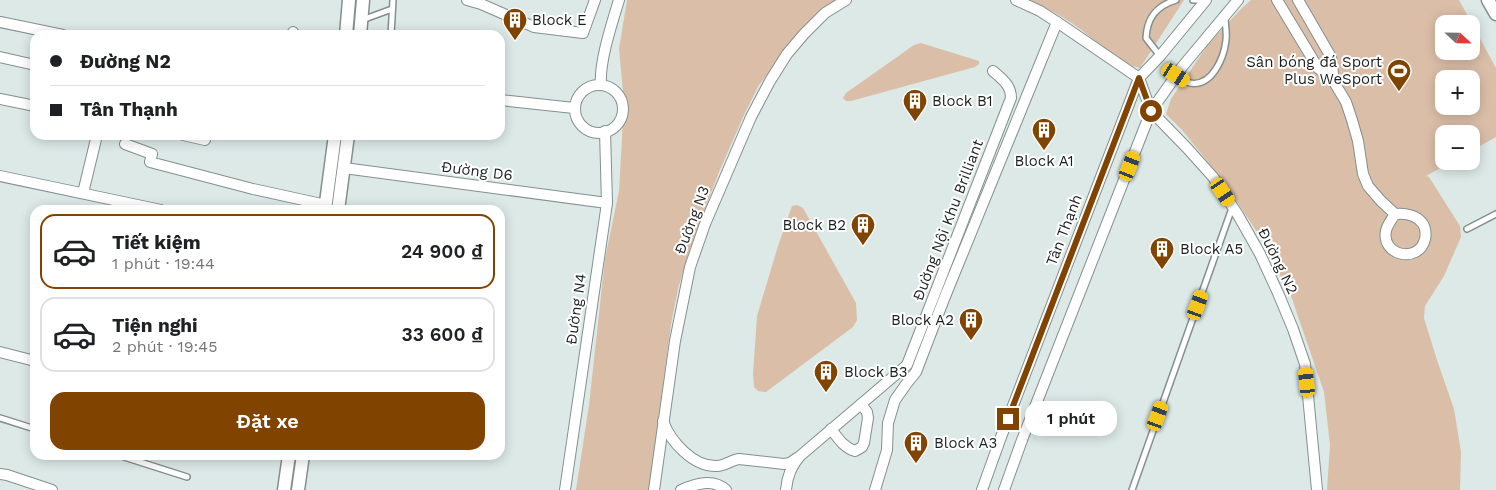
<!DOCTYPE html>
<html lang="vi">
<meta charset="utf-8">
<style>
body{margin:0;font-family:"Work Sans",sans-serif;background:#f6f6f6;color:#202124;height:100vh;display:flex;flex-direction:column;font-size:19px;white-space:nowrap}
*{box-sizing:border-box;margin:0}
p{font-size:16px;color:#757577}
.icon{flex:none;width:28px;height:28px;fill:none;stroke:currentColor;stroke-width:2;stroke-linecap:round;stroke-linejoin:round}
.map{position:relative;flex:1;overflow:hidden}
.sheet{position:absolute;left:30px;top:205px;width:475px;height:255px;display:flex;flex-direction:column;background:#fff;border-radius:15px;box-shadow:0 2px 12px #0003}
.sheet>*{flex:none}
.guide{position:absolute;left:30px;top:30px;width:475px;height:110px;border-radius:15px;box-shadow:0 2px 12px #0003;display:grid;align-content:center;height:110px;padding:0 20px;background:#fff}
.needle{width:32px;rotate:112deg}
.fabs{position:absolute;left:1435px;top:15px;display:grid;gap:10px}
.fabs a{display:grid;place-items:center;width:45px;height:45px;border-radius:10px;background:#fff;box-shadow:0 2px 12px #0003;font-size:25px}
.end{position:absolute;width:22px;height:22px;margin:-11px;border:6px solid #804400;background:#fff;box-shadow:0 0 0 2px #fff}
.from{border-radius:50%}
.bubble{position:absolute;height:35px;border-radius:15px;background:#fff;box-shadow:0 2px 12px #0003;font-size:16px;font-weight:600;line-height:35px;text-align:center}
.car{position:absolute;width:15px;height:30px;margin:-15px -8px;border-radius:6px;box-shadow:0 0 4px 1px #0007;background:linear-gradient(#f5c518 24%,#345 0 40%,#f5c518 0 76%,#345 0 86%,#f5c518 0)}
.guide b{display:flex;align-items:center;gap:18px;height:48px;font-size:19px}
.guide b+b{border-top:1px solid #e0e0e0}
.guide i{width:12px;height:12px;background:#202124}
ul{padding:9px 0 0;list-style:none}
li{display:flex;align-items:center;gap:15px;height:75px;margin:0 10px 8px;padding:0 10px;border:2px solid #e0e0e0;border-radius:15px}
li div{flex:1}
li b{display:block;font-size:19px}
li em{font-style:normal;font-weight:600}
li.current{border-color:#804400}
li>.icon{width:45px;height:45px;stroke-width:1.5}
.button{display:flex;gap:10px;margin-top:auto;padding:10px 20px}
.button a{flex:1;height:58px;border-radius:15px;background:#804400;color:#fff;font-size:20px;font-weight:600;line-height:58px;text-align:center}
.map>svg:first-child{display:block}
</style>
<div class="map">
<svg width="1496" height="490" viewBox="0 0 1496 490">
<rect width="100%" height="100%" fill="#dce9e7"/>
<g fill="#dbbea8" fill-rule="evenodd">
<path d="M627 0H837L816 14 799 34 759 85 744 115 719 172 688 254 678 289 671 324 649 490H576L589 405 605 259 619 191 624 102 619 49Z"/>
<path d="M1029 0H1184L1140 68C1114 63 1097 40 1076 26 1062 16 1045 7 1029 0Z"/>
<path d="M1251 0H1459L1496 68V137L1471 151V134H1444V161H1453L1426 176 1429 177 1460 226 1461 237 1444 276 1425 306 1424 318 1437 360 1454 409 1461 452 1460 490H1327L1330 445 1324 392 1291 296 1261 238 1221 178 1182 130 1166 114 1171 99 1209 43 1242 8ZM1444 24H1471V51H1444ZM1444 79H1471V106H1444Z"/>
<path d="M921 43 979 61V64L975 67 851 101H846L843 98 846 93 914 45Z"/>
<path d="M797 205 803 208 856 303 857 320 853 327 766 392 758 391 754 387 753 374 757 316 778 246 792 206Z"/>
</g>
<g fill="none" stroke-linecap="round" stroke-linejoin="round">
<defs>
<g id="service">
<path d="M1193 0H1205"/>
<path d="M362 20 392 9"/>
<path d="M391 35 393 0"/>
<path d="M1160 56 1146 38C1147 18 1156 6 1176 0"/>
<path d="M1177 75C1181 78 1185 82 1190 83 1212 87 1224 58 1226 40 1227 32 1225 24 1225 17"/>
<path d="M1467 229 1496 214"/>
<path d="M0 418 35 429"/>
<path d="M118 455 187 477"/>
<path d="M1132 490 1232 208"/>
</g>
<g id="minor">
<path d="M467 0 481 4 534 27 583 33 595 0"/>
<path d="M1016 0 1040 11 1060 24 1139 78 1151 111 1187 148 1213 177 1238 215 1260 254 1278 293 1293 329 1305 364 1317 490"/>
<path d="M1277 0 1318 68 1334 82 1346 102 1352 120 1358 141 1363 174 1368 186 1381 201 1395 214"/>
<path d="M1298 0 1331 57 1334 82"/>
<path d="M0 22 63 35"/>
<path d="M292 35 293 32"/>
<path d="M0 57 35 65"/>
<path d="M601 85C599 62 612 23 619 0"/>
<circle cx="599" cy="109" r="24"/>
<path d="M0 99 35 106"/>
<path d="M500 100 574 108"/>
<path d="M183 135 205 140"/>
<path d="M125 144 152 154 150 162 253 189 326 205"/>
<path d="M344 168 607 203"/>
<path d="M0 176 161 210"/>
<path d="M83 193 97 135"/>
<path d="M1395 214C1405 213 1417 215 1423 224 1426 229 1426 234 1425 239 1419 264 1381 256 1386 231 1387 225 1392 219 1395 214Z"/>
<path d="M0 352 35 361"/>
<path d="M663 421C670 441 693 467 717 466 725 466 731 460 739 459L784 464 790 463 797 458"/>
<path d="M831 429C838 438 844 448 855 451L862 447 864 443 868 418 867 412 861 404"/>
<path d="M0 474 7 475 52 490"/>
<path d="M565 490 607 203 605 131"/>
<path d="M654 490 675 341 690 267 705 224 751 117 770 81 787 54 804 34 825 13 846 0"/>
<path d="M681 490C695 484 713 478 726 490"/>
<path d="M786 490C787 477 791 466 800 456L907 365 1011 98C1011 85 1002 79 993 71"/>
<path d="M875 490 887 450 888 423 895 400 907 383 916 372 944 299 1057 22"/>
<path d="M982 490 1001 437 1139 78 1160 56 1206 0"/>
<path d="M1004 490 1022 440 1151 111 1182 67 1238 0"/>
</g>
<g id="tertiary">
<path d="M1488 0 1496 14"/>
<path d="M346 35 349 0"/>
<path d="M360 35 363 0"/>
<path d="M325 210 335 135"/>
<path d="M338 210 348 135"/>
<path d="M284 490 289 455"/>
<path d="M298 490 303 455"/>
</g>
</defs>
<use href="#service" stroke="#84908e" stroke-width="8"/>
<use href="#minor" stroke="#84908e" stroke-width="12"/>
<use href="#tertiary" stroke="#84908e" stroke-width="15"/>
<use href="#service" stroke="#fff" stroke-width="5"/>
<use href="#minor" stroke="#fff" stroke-width="10"/>
<use href="#tertiary" stroke="#fff" stroke-width="12"/>
</g>
<g fill="none" stroke-linecap="round" stroke-linejoin="round">
<path stroke="#804400" stroke-width="6" d="M1008 419 1139 78 1151 111"/>
</g>
<defs>
<symbol id="building-pin" viewBox="-11 -11 22 30"><path d="M0 17L-7.5 6A9.5 9.5 0 1 1 7.5 6Z" fill="#804400" stroke="#fff"/><path d="M-4-6H4V6H1V3H-1V6H-4ZM-2.5-4.3h1.7v1.8h-1.7ZM.8-4.3h1.7v1.8H.8ZM-2.5-1h1.7V.8h-1.7ZM.8-1h1.7V.8H.8Z" fill="#fff"/></symbol>
<symbol id="stadium-pin" viewBox="-11 -11 22 30"><path d="M0 17L-7.5 6A9.5 9.5 0 1 1 7.5 6Z" fill="#804400" stroke="#fff"/><path d="M0-5a6.5 5 0 1 0 0 10a6.5 5 0 1 0 0-10ZM-3.5-1.8h7v3.6h-7Z" fill="#fff"/></symbol>
</defs>
<g fill-rule="evenodd">
<use href="#building-pin" x="501" y="6" width="28" height="38"/>
<use href="#stadium-pin" x="1385" y="57" width="28" height="38"/>
<use href="#building-pin" x="901" y="87" width="28" height="38"/>
<use href="#building-pin" x="1030" y="116" width="28" height="38"/>
<use href="#building-pin" x="849" y="211" width="28" height="38"/>
<use href="#building-pin" x="1148" y="235" width="28" height="38"/>
<use href="#building-pin" x="957" y="306" width="28" height="38"/>
<use href="#building-pin" x="812" y="358" width="28" height="38"/>
<use href="#building-pin" x="902" y="429" width="28" height="38"/>
</g>
<g text-anchor="middle" stroke-width="4" stroke-linejoin="round" paint-order="stroke">
<g font-size="15" fill="#1b201f" stroke="#fff" text-anchor="start">
<text x="532" y="25">Block E</text>
<text x="1382" y="67" text-anchor="end">Sân bóng đá Sport<tspan x="1382" dy="17">Plus WeSport</tspan></text>
<text x="932" y="106">Block B1</text>
<text x="1044" y="166" text-anchor="middle">Block A1</text>
<text x="846" y="230" text-anchor="end">Block B2</text>
<text x="1180" y="254">Block A5</text>
<text x="954" y="325" text-anchor="end">Block A2</text>
<text x="844" y="377">Block B3</text>
<text x="934" y="448">Block A3</text>
</g>
<g font-size="15" fill="#1b201f" stroke="#fff">
<text transform="translate(477 171) rotate(7)" y="5">Đường D6</text>
<text transform="translate(692 220) rotate(-69)" y="5">Đường N3</text>
<text transform="translate(948 220) rotate(-69)" y="5">Đường Nội Khu Brilliant</text>
<text transform="translate(1064 230) rotate(-69)" y="5">Tân Thạnh</text>
<text transform="translate(1278 261) rotate(64)" y="5">Đường N2</text>
<text transform="translate(576 309) rotate(-82)" y="5">Đường N4</text>
</g>
</g>
</svg>
<div class="fabs">
<a><svg class="needle" viewBox="-14 -14 28 28"><path d="M0-13l5 13h-10z" fill="#e53935"/><path d="M0 13l5-13h-10z" fill="#757577"/></svg></a>
<a>+</a>
<a>−</a>
</div>
<i class="end from" style="left:1151px;top:111px"></i>
<i class="end" style="left:1008px;top:419px"></i>
<div class="bubble" style="left:1025px;top:401px;width:92px">1 phút</div>
<i class="car" style="left:1176px;top:75px;rotate:123deg"></i>
<i class="car" style="left:1130px;top:166px;rotate:21deg"></i>
<i class="car" style="left:1223px;top:192px;rotate:146deg"></i>
<i class="car" style="left:1198px;top:305px;rotate:20deg"></i>
<i class="car" style="left:1307px;top:382px;rotate:354deg"></i>
<i class="car" style="left:1158px;top:416px;rotate:20deg"></i>
<div class="guide">
<b><i class="from"></i>Đường N2</b>
<b><i></i>Tân Thạnh</b>
</div>
<section class="sheet">
<ul>
<li class="current"><svg class="icon" aria-label="car" viewBox="0 0 24 24"><path d="M5 17H2v-5l4-1 3-4h7l3 4 3 1v5h-3M9 17h6M6 11h13"/><circle cx="7" cy="17" r="2"/><circle cx="17" cy="17" r="2"/></svg><div><b>Tiết kiệm</b><p>1 phút · 19:44</p></div><em>24 900 ₫</em></li>
<li><svg class="icon" aria-label="car" viewBox="0 0 24 24"><path d="M5 17H2v-5l4-1 3-4h7l3 4 3 1v5h-3M9 17h6M6 11h13"/><circle cx="7" cy="17" r="2"/><circle cx="17" cy="17" r="2"/></svg><div><b>Tiện nghi</b><p>2 phút · 19:45</p></div><em>33 600 ₫</em></li>
</ul>
<div class="button"><a>Đặt xe</a></div>
</section>
</div>
